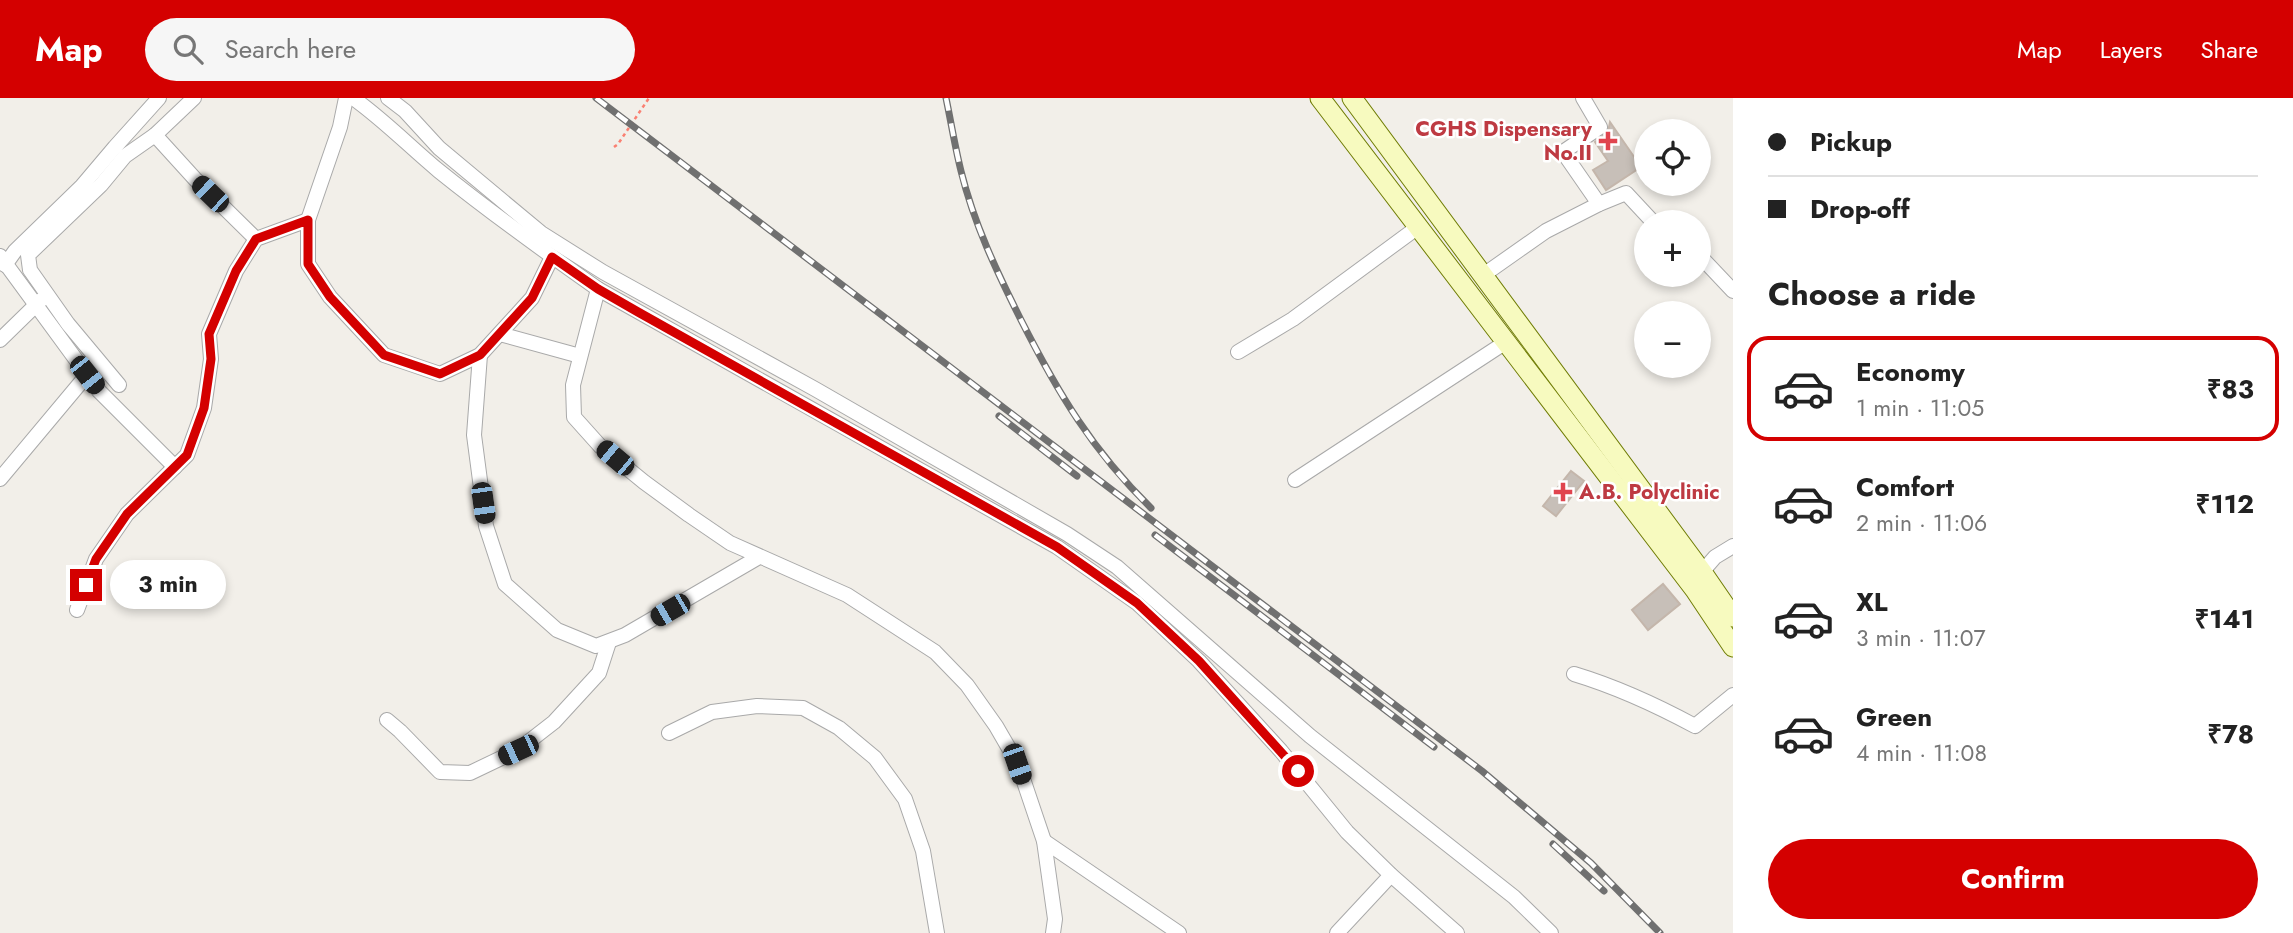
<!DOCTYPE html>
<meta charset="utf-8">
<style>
body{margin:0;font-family:Jost,sans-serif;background:#f6f6f6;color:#222;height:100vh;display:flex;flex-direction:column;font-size:26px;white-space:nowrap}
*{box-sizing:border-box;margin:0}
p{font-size:23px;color:#767676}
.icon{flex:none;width:38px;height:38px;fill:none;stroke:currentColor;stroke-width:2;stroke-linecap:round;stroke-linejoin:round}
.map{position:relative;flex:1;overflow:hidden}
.panel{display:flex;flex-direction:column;background:#fff;width:560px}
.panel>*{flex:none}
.banner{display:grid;align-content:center;height:154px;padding:0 35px;background:#fff}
.fabs{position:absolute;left:1634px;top:21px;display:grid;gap:14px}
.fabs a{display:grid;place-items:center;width:77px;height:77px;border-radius:50%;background:#fff;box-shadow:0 4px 10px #0003;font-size:35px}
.end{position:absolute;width:32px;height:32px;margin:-16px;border:9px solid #d40000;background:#fff;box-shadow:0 0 0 4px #fff}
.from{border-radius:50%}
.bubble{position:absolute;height:49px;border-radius:24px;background:#fff;box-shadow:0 4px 10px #0003;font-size:23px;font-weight:700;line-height:49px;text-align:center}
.car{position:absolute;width:21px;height:42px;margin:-21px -10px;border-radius:9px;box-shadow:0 0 5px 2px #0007;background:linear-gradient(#222 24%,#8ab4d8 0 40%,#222 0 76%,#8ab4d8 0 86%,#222 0)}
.banner b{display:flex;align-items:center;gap:24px;height:66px;font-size:26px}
.banner b+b{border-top:2px solid #e0e0e0}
.banner i{width:18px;height:18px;background:#222}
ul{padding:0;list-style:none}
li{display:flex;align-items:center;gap:21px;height:105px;margin:0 14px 10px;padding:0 21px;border:4px solid transparent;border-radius:21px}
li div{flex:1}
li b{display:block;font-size:26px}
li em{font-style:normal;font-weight:700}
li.current{border-color:#d40000}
li>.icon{width:63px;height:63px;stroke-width:1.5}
h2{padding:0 35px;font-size:32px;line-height:84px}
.cta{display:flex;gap:14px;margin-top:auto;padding:14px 35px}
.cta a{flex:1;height:80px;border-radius:42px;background:#d40000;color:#fff;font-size:28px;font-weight:700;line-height:80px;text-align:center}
header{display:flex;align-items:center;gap:42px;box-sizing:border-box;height:98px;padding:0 35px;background:#d40000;color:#fff}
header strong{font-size:33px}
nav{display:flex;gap:38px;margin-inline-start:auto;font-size:24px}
.search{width:490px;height:63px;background:#f6f6f6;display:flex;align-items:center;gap:18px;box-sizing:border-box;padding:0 24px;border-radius:38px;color:#767676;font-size:26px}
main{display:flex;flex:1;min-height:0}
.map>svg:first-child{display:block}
</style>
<header>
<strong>Map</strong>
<div class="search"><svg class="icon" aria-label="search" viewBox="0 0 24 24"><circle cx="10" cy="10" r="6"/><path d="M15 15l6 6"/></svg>Search here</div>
<nav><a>Map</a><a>Layers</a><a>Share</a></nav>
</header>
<main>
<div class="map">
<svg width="1733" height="835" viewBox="0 0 1733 835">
<rect width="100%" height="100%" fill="#f2efe9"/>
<g fill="#c7bfb8" stroke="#c4b6ab" stroke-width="2">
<path d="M1610 24 1641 69 1606 92 1593 72 1608 63 1595 44 1608 34Z"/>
<path d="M1571 373 1584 383 1556 418 1543 408Z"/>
<path d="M1663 486 1680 506 1648 532 1632 512Z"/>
</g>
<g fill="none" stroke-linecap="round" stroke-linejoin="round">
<defs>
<g id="minor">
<path d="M346 0 340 29 308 122V166L330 199 384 257 440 276 480 257 532 200 552 159"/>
<path d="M353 0C384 22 410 49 439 73 490 114 544 153 598 191L1057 449 1137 505 1199 563 1281 653 1347 734 1391 777 1457 835"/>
<path d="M388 0 405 13 439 50 541 135 603 174 815 291 1067 436 1117 469 1310 638 1514 799 1551 835"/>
<path d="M1583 0 1600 29 1563 54 1599 106"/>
<path d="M155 37 195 81 256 141"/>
<path d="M1699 157 1733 193"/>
<path d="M0 158 99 293 175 369"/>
<path d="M5 167 15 153 82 88 115 49 159 0"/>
<path d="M1482 178 1546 133 1599 106 1626 95 1653 124"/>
<path d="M598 191 573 287 574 319 600 348 644 384 689 417 730 445 847 497 935 554 967 587 996 628 1018 666 1044 743 1055 821 1053 835"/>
<path d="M500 236 580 258"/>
<path d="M0 242 41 202"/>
<path d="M1238 254 1293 221 1418 129"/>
<path d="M480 257 474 337 486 428 505 486 557 532 596 548 625 537 759 459"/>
<path d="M119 287 68 226 30 172 28 157 101 87 125 58 155 37 194 0"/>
<path d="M0 381 87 277"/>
<path d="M1295 382 1506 244"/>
<path d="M1702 474 1715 459 1733 448"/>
<path d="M77 512 96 461 127 416 187 357 204 310 211 261 209 236 236 173 256 141 308 122"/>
<path d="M1574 576C1617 589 1656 607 1695 628L1733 597"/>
<path d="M387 622 400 633 440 674 470 675 518 652 554 624 599 575 609 544"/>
<path d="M669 635 712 614 757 608 803 610 839 630 875 660 905 701 923 753 937 835"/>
<path d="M1044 743 1179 835"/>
<path d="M1337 835 1391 777"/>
</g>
<g id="secondary">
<path d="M1320 0 1695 492 1733 549"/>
<path d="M1352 0 1702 474 1733 519"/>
</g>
</defs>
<use href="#minor" stroke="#a9a9a9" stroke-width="16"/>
<use href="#secondary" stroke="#707d05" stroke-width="21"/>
<path stroke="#fa8072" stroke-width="2.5" stroke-dasharray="3.5 3.5" stroke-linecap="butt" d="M614 49 618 46 649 0"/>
<use href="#minor" stroke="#fff" stroke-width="14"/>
<use href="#secondary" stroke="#f7fabf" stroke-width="19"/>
<defs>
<g id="rail">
<path d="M596 0 1482 673 1591 765 1660 835"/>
<path d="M946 0C951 24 955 49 961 73 974 126 997 174 1021 222 1058 295 1092 352 1151 410"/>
<path d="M999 318 1077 378"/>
<path d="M1155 437 1434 649"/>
<path d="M1553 746 1604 793"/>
</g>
</defs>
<use href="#rail" stroke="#707070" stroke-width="7"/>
<use href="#rail" stroke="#fff" stroke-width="4.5" stroke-dasharray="13" stroke-linecap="butt"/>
</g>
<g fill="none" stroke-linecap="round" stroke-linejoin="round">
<path stroke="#d40000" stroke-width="9" d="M86 487 96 461 127 416 187 357 204 310 211 261 209 236 236 173 256 141 308 122V166L330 199 384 257 440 276 480 257 532 200 552 159 598 191 638 214 1057 449 1137 505 1199 563 1298 673"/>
</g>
<g fill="#e0444e" stroke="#fff" stroke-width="2.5">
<path d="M1604.5 32.5h7v7h7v7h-7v7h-7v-7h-7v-7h7z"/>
<path d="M1559.5 383.5h7v7h7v7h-7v7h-7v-7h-7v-7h7z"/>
</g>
<g text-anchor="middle" stroke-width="5" stroke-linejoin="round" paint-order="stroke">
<g font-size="21" font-weight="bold" fill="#be3a42" stroke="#fff" text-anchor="end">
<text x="1592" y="38">CGHS Dispensary<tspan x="1592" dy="24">No.II</tspan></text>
<text x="1579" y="401" text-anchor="start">A.B. Polyclinic</text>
</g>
</g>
</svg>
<div class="fabs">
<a><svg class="icon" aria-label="locate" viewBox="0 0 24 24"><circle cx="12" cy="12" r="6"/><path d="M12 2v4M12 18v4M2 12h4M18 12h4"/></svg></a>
<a>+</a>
<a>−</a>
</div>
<i class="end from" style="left:1298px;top:673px"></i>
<i class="end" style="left:86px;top:487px"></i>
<div class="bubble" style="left:110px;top:462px;width:116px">3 min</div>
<i class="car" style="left:210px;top:96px;rotate:314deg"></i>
<i class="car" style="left:87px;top:277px;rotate:142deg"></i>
<i class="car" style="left:615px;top:360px;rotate:310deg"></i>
<i class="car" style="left:483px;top:405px;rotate:172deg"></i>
<i class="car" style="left:670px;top:512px;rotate:240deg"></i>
<i class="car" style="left:518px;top:652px;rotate:245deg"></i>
<i class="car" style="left:1017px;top:666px;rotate:161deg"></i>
</div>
<section class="panel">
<div class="banner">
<b><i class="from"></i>Pickup</b>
<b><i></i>Drop-off</b>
</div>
<h2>Choose a ride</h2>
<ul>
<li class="current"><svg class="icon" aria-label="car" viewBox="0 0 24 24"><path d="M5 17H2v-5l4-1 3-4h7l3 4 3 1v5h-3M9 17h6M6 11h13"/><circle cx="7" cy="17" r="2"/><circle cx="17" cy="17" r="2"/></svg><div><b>Economy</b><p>1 min · 11:05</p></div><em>₹83</em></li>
<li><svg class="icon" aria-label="car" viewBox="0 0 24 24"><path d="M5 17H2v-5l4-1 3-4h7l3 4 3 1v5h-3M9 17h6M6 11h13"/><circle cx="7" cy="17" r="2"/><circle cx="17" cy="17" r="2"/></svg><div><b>Comfort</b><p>2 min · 11:06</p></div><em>₹112</em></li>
<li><svg class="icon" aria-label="car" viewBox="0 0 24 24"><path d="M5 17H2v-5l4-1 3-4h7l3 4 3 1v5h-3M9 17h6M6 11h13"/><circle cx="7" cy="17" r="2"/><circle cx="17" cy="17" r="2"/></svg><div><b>XL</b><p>3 min · 11:07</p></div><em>₹141</em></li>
<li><svg class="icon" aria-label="car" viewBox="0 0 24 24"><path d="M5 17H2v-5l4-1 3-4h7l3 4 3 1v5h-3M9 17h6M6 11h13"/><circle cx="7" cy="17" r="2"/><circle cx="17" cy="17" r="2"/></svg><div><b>Green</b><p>4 min · 11:08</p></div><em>₹78</em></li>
</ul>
<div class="cta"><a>Confirm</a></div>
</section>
</main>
